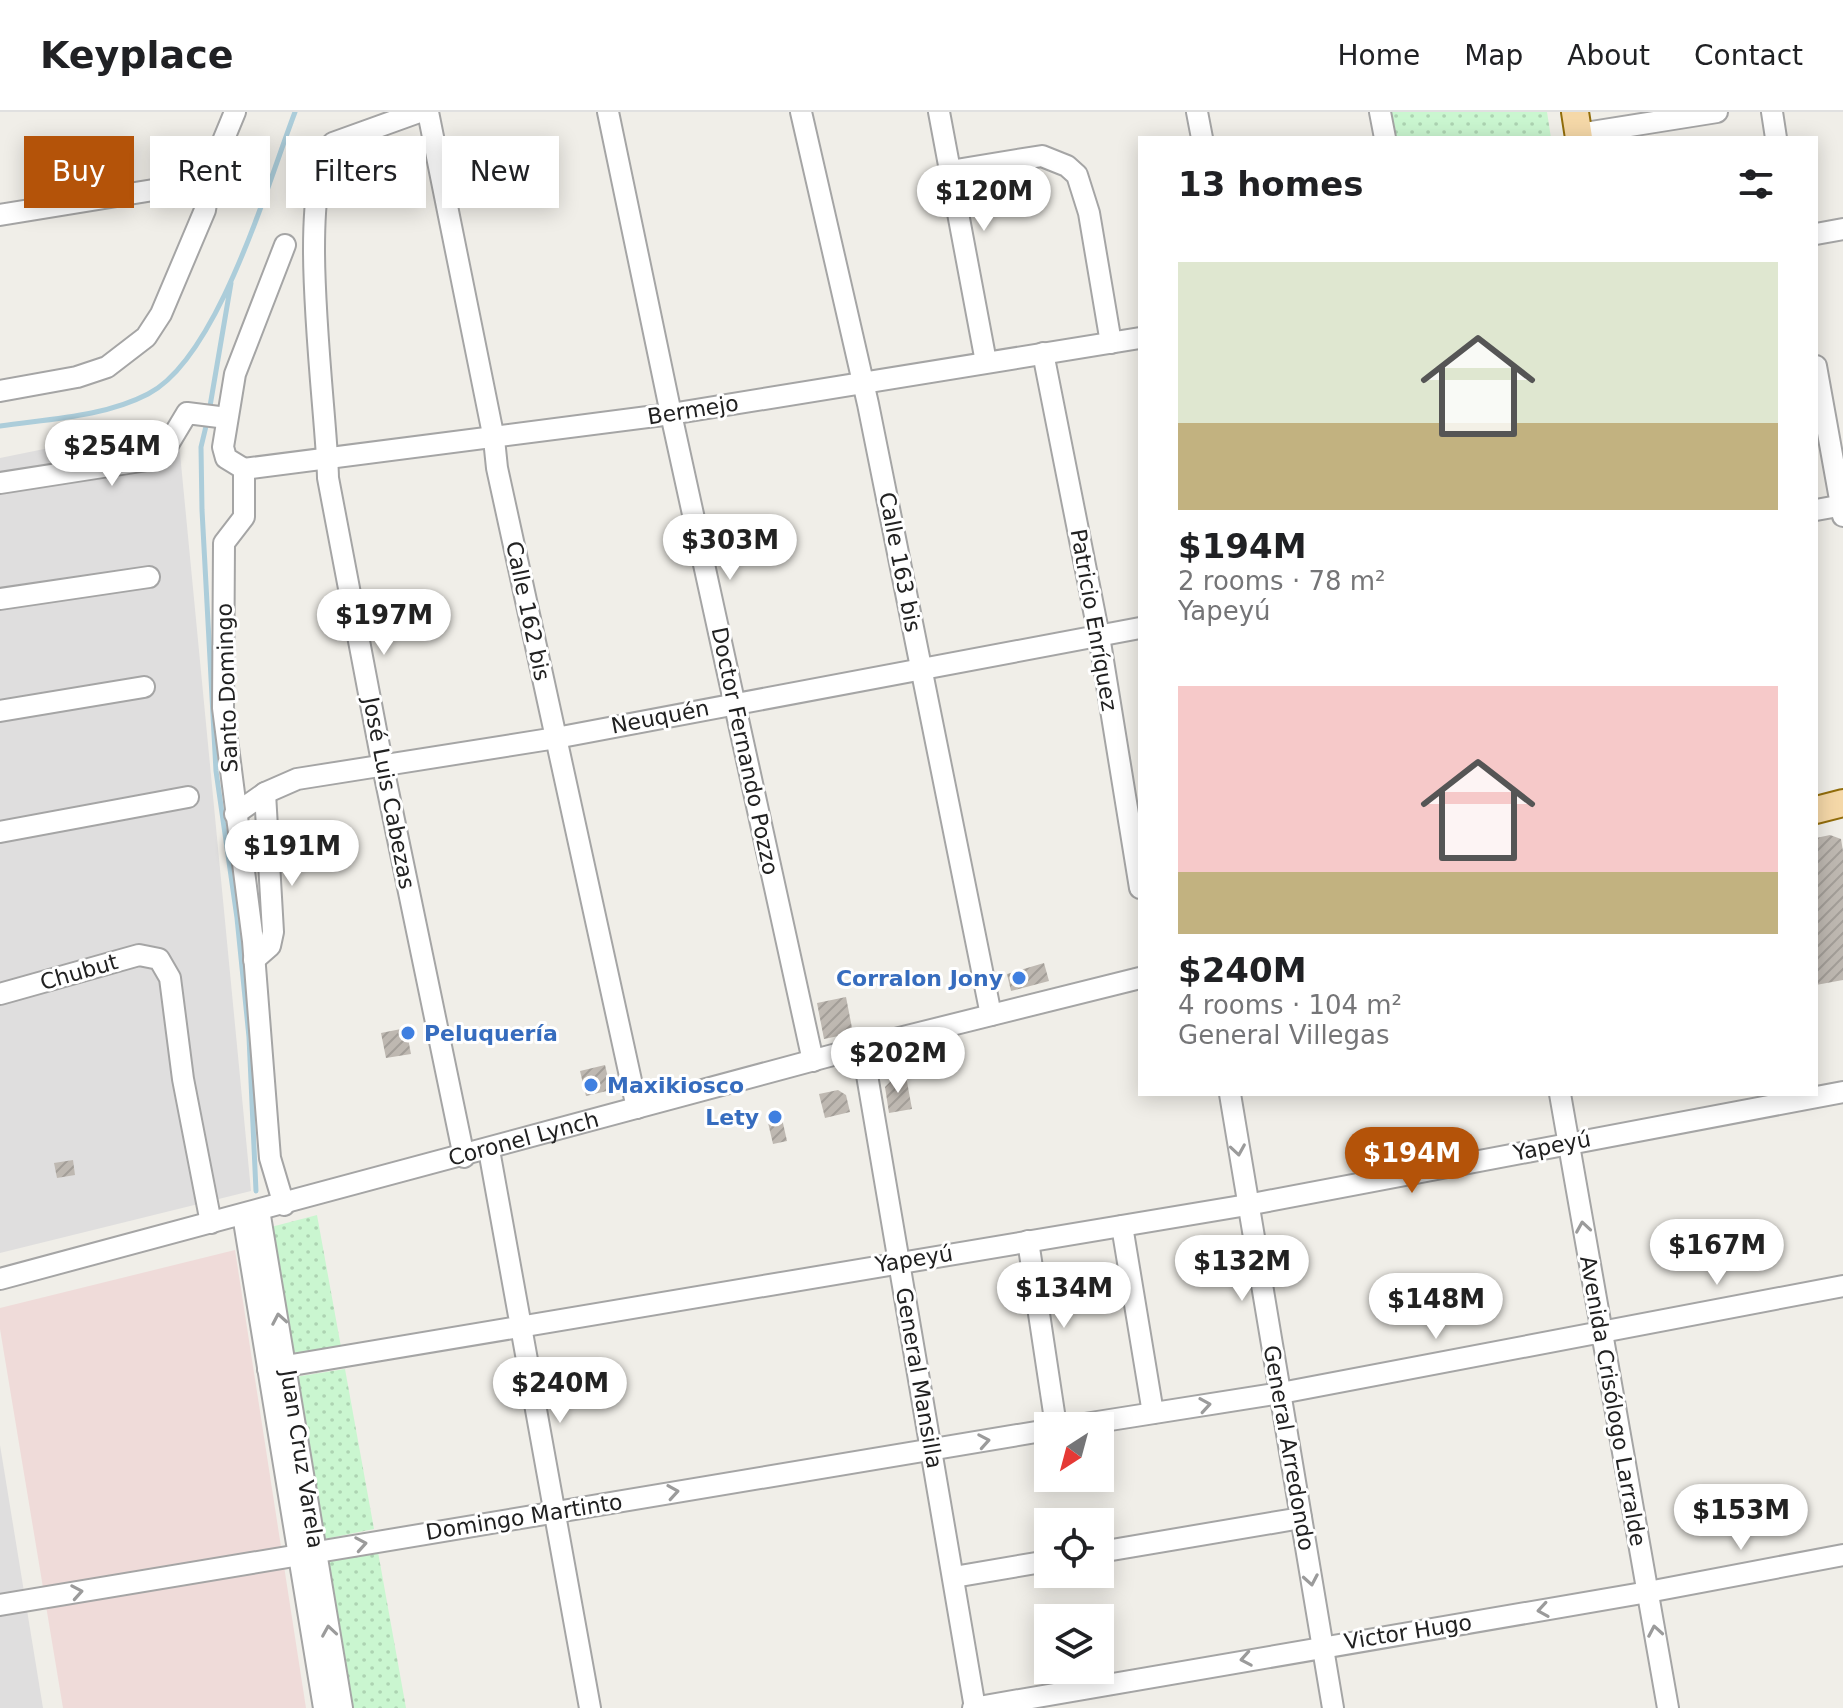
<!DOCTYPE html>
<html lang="en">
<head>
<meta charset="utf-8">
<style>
  body { margin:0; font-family:"DejaVu Sans",sans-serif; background:#f6f6f6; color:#202124; height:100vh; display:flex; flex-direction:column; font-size:30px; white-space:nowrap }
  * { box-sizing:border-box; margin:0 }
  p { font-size:26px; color:#757577 }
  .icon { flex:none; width:44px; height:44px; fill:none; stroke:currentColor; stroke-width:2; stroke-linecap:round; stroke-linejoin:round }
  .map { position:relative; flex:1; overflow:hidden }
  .details { position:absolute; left:1138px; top:24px; width:680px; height:960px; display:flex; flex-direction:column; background:#fff; border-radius:0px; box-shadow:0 4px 20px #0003 }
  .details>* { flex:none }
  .hud { position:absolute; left:24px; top:24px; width:760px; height:72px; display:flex; gap:16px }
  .needle { width:52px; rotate:216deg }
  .buttons { position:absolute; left:1034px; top:1300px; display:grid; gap:16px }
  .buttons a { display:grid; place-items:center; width:80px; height:80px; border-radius:0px; background:#fff; box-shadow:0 4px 20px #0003; font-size:40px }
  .price { position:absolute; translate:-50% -68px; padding:0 18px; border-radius:28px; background:#fff; color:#222; font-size:26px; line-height:52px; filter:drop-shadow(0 2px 4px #0008) }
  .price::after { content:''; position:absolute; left:50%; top:48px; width:24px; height:18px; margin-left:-12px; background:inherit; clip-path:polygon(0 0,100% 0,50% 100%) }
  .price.current { background:#b45309; color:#fff }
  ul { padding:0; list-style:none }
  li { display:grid; align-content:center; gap:16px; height:424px; padding:0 40px }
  li span { display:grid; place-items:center; height:248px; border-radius:0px; color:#555 }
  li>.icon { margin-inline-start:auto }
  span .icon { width:144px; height:144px; fill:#fffc; stroke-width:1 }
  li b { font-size:34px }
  h2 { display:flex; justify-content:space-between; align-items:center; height:96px; padding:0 40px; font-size:34px }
  .chip { padding:0 28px; border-radius:0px; background:#fff; box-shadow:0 4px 20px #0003; font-size:28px; line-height:72px }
  .chip.current { background:#b45309; color:#fff }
  header { display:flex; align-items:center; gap:48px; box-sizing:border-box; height:112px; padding:0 40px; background:#fff; border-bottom:2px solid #e0e0e0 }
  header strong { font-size:38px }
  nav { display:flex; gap:44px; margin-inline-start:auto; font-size:28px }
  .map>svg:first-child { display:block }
  .residential { fill:#dfdede }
  .commercial { fill:#efdbd9 }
  .park { fill:url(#park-dots) }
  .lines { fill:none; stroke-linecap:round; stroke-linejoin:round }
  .stream { stroke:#accdda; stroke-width:5 }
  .building { fill:url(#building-hatch) }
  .minor-casing { stroke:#a5a5a5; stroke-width:24 }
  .major-casing { stroke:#926d0b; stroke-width:30 }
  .minor { stroke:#fff; stroke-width:20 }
  .major { stroke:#f5d8a8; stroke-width:26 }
  .oneway { stroke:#9b9b9b }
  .shop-dot { fill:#3f7fe0; stroke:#fff; stroke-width:3 }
  .labels { text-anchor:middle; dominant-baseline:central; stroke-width:6; stroke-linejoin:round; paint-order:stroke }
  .street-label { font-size:22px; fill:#212121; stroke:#fff }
  .shop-label { font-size:22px; font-weight:bold; fill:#366cbe; stroke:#fff; text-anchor:end }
</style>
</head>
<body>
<header>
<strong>Keyplace</strong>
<nav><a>Home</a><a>Map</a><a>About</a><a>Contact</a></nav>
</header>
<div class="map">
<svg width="1843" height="1596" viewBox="0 0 1843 1596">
  <defs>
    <pattern id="park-dots" width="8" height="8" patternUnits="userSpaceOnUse" patternTransform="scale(2)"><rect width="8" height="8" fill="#caf6d0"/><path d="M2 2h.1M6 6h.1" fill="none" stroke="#add3b2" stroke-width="1.8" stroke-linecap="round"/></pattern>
    <pattern id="building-hatch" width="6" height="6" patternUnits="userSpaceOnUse" patternTransform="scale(2)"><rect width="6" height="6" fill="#beb8b1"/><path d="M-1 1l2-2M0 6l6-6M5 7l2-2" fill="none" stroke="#a39e98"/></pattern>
  </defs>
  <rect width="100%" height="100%" fill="#f0eee8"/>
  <!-- residential -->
  <path class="residential" d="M177 310 251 1079 0 1141V346Z
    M0 1333 43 1596H0Z"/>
  <!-- commercial -->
  <path class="commercial" d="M235 1138 306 1596H63L0 1217V1196Z"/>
  <!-- park -->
  <path class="park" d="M1391 0H1547L1551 26H1395Z
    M317 1103 341 1235 291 1241 271 1115Z
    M345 1257 374 1417 320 1428 295 1265Z
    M378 1440 406 1596H349L325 1448Z"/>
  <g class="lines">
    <!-- stream -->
    <path class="stream" d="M209 300 231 171
      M207 310 201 335 202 398 216 659 237 806 249 925 256 1079
      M0 314C48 307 104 305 148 282 218 246 267 73 295 0"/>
  </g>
  <!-- building -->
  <path class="building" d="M1830 723 1841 727 1843 739V868L1816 873V726Z
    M1044 851 1049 869 1011 879 1007 862Z
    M846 885 853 921 824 927 817 891Z
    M406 916 411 942 386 946 381 921Z
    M605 953 611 978 586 984 580 959Z
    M906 964 912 997 889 1001 885 975 893 967Z
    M838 978 846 983 850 1000 825 1006 819 982Z
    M780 998 787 1029 773 1032 766 1002Z
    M73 1048 75 1063 57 1066 54 1051Z"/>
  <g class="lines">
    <!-- minor casing -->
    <g class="minor-casing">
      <g id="minor">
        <path d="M419 0 333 31C294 77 327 298 328 366L383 655 464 1045"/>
        <path d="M428 0 494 327 497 356 637 996"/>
        <path d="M608 0 671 302 813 949"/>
        <path d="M801 0 868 292 991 903"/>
        <path d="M939 0 986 250"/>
        <path d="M1197 0 1202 26"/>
        <path d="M1380 0 1385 26"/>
        <path d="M1772 0 1776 26"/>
        <path d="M1579 22 1717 0"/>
        <path d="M950 59 1042 44 1067 54 1077 63 1089 101 1111 231"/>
        <path d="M0 103 209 69"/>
        <path d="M1816 122 1843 117"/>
        <path d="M1043 241 1099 524 1140 776"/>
        <path d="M1816 254 1843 404"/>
        <path d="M0 279 77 265 107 255 146 225 161 202 205 98 211 58 235 0"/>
        <path d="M244 357 671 302 1140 226"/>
        <path d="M244 357V405L224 431 223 596 253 829 270 1046 284 1093"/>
        <path d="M244 357 226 346 223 335 235 262 285 133"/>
        <path d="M0 371 160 346 187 301 227 306"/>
        <path d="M1816 398 1843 393"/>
        <path d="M0 487 149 465"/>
        <path d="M0 599 144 575"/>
        <path d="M235 702 265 681 297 667 556 626 1140 516"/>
        <path d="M0 720 188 685"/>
        <path d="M254 848 270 834 273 820 265 681"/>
        <path d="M0 882 139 843 159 847 170 866 183 967 211 1111"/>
        <path d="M859 936 867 963 975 1596"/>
        <path d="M1230 982 1333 1596"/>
        <path d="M1560 982 1668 1596"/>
        <path d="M489 1038 590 1596"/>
        <path d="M259 1098 342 1596"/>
        <path d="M243 1103 324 1596"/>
        <path d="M1122 1114 1153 1301"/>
        <path d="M1028 1129 1056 1314"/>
        <path id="s1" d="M0 1167 859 936 1140 866"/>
        <path d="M268 1257 1247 1093 1843 980"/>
        <path d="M1072 1314 1281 1281 1843 1174"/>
        <path d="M1100 1440 1301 1406"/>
        <path d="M954 1465 1048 1449"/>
        <path d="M0 1493 1048 1318"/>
        <path d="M973 1596 1648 1480 1843 1443"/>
      </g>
    </g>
    <!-- major casing -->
    <g class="major-casing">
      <path id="major" d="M1575 0 1579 26
        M1816 698 1843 691"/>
    </g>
    <!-- minor -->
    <use href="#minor" class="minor"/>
    <!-- major -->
    <use href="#major" class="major"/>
  </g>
  <!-- one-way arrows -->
  <defs><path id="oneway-chevron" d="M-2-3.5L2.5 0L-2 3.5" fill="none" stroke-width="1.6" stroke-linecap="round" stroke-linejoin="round" transform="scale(2)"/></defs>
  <g class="oneway">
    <use href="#oneway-chevron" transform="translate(1238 1038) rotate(81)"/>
    <use href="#oneway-chevron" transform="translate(1583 1115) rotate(-99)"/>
    <use href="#oneway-chevron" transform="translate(279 1207) rotate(-100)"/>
    <use href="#oneway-chevron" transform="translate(1205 1293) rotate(-9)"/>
    <use href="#oneway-chevron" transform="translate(984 1329) rotate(-10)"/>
    <use href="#oneway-chevron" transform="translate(673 1380) rotate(-9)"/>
    <use href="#oneway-chevron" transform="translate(361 1432) rotate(-10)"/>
    <use href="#oneway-chevron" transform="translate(1311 1468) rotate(80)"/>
    <use href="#oneway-chevron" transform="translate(77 1480) rotate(-10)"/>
    <use href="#oneway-chevron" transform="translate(1543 1498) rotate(171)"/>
    <use href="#oneway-chevron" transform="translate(329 1519) rotate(-99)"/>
    <use href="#oneway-chevron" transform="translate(1655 1519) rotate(-100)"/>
    <use href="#oneway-chevron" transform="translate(1246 1547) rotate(170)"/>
  </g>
  <!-- markers -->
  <g class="shop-dot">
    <circle cx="1019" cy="866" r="8"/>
    <circle cx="408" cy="921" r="8"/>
    <circle cx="591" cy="973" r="8"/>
    <circle cx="775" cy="1005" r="8"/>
  </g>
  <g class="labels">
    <!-- street labels -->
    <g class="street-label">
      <text transform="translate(693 298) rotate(-9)">Bermejo</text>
      <text transform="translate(900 450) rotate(79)">Calle 163 bis</text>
      <text transform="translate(528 499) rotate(78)">Calle 162 bis</text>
      <text transform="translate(1094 508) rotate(80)">Patricio Enríquez</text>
      <text transform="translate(227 576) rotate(-92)">Santo Domingo</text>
      <text transform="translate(660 605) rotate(-11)">Neuquén</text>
      <text transform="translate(745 639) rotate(78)">Doctor Fernando Pozzo</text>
      <text transform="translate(389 681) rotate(79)">José Luis Cabezas</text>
      <text transform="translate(79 860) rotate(-16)">Chubut</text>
      <text stroke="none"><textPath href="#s1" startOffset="542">Coronel Lynch</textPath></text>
      <text transform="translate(1552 1034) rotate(-11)">Yapeyú</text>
      <text transform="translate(914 1147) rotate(-9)">Yapeyú</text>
      <text transform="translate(919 1266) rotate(80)">General Mansilla</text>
      <text transform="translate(1613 1289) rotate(80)">Avenida Crisólogo Larralde</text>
      <text transform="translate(1289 1336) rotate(80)">General Arredondo</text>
      <text transform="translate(302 1347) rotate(81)">Juan Cruz Varela</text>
      <text transform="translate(524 1405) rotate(-9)">Domingo Martinto</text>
      <text transform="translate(1408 1520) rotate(-9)">Victor Hugo</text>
    </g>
    <!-- shop labels -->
    <g class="shop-label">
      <text x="1003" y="866">Corralon Jony</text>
      <text x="424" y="921" text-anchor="start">Peluquería</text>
      <text x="607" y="973" text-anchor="start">Maxikiosco</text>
      <text x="759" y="1005">Lety</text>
    </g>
  </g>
</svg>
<div class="buttons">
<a><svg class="needle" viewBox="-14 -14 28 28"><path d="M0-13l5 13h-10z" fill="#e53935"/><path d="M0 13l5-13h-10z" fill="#757577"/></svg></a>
<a><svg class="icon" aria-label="locate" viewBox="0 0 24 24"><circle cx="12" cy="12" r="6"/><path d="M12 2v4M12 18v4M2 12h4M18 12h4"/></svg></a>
<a><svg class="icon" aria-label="layers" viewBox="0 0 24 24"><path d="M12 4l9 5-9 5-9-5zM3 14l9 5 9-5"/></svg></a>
</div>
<b class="price" style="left:984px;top:121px">$120M</b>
<b class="price" style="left:112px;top:376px">$254M</b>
<b class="price" style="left:730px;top:470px">$303M</b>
<b class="price" style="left:384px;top:545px">$197M</b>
<b class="price" style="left:292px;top:776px">$191M</b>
<b class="price" style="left:898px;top:983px">$202M</b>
<b class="price current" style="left:1412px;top:1083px">$194M</b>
<b class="price" style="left:1717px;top:1175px">$167M</b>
<b class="price" style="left:1242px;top:1191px">$132M</b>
<b class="price" style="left:1064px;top:1218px">$134M</b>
<b class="price" style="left:1436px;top:1229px">$148M</b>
<b class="price" style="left:560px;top:1313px">$240M</b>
<b class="price" style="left:1741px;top:1440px">$153M</b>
<div class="hud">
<a class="chip current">Buy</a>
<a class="chip">Rent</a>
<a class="chip">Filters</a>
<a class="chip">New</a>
</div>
<section class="details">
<h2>13 homes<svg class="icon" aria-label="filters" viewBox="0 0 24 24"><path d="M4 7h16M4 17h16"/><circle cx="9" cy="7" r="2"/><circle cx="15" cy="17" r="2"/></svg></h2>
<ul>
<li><span style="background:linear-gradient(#dfe7d0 65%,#c2b280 0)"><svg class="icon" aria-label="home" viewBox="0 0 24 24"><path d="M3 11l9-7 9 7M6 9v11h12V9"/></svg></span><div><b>$194M</b><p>2 rooms · 78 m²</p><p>Yapeyú</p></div></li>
<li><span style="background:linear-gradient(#f6c9c9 75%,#c2b280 0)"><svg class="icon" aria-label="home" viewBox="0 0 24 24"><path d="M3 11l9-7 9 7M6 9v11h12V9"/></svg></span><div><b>$240M</b><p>4 rooms · 104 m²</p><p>General Villegas</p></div></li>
</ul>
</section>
</div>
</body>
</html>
